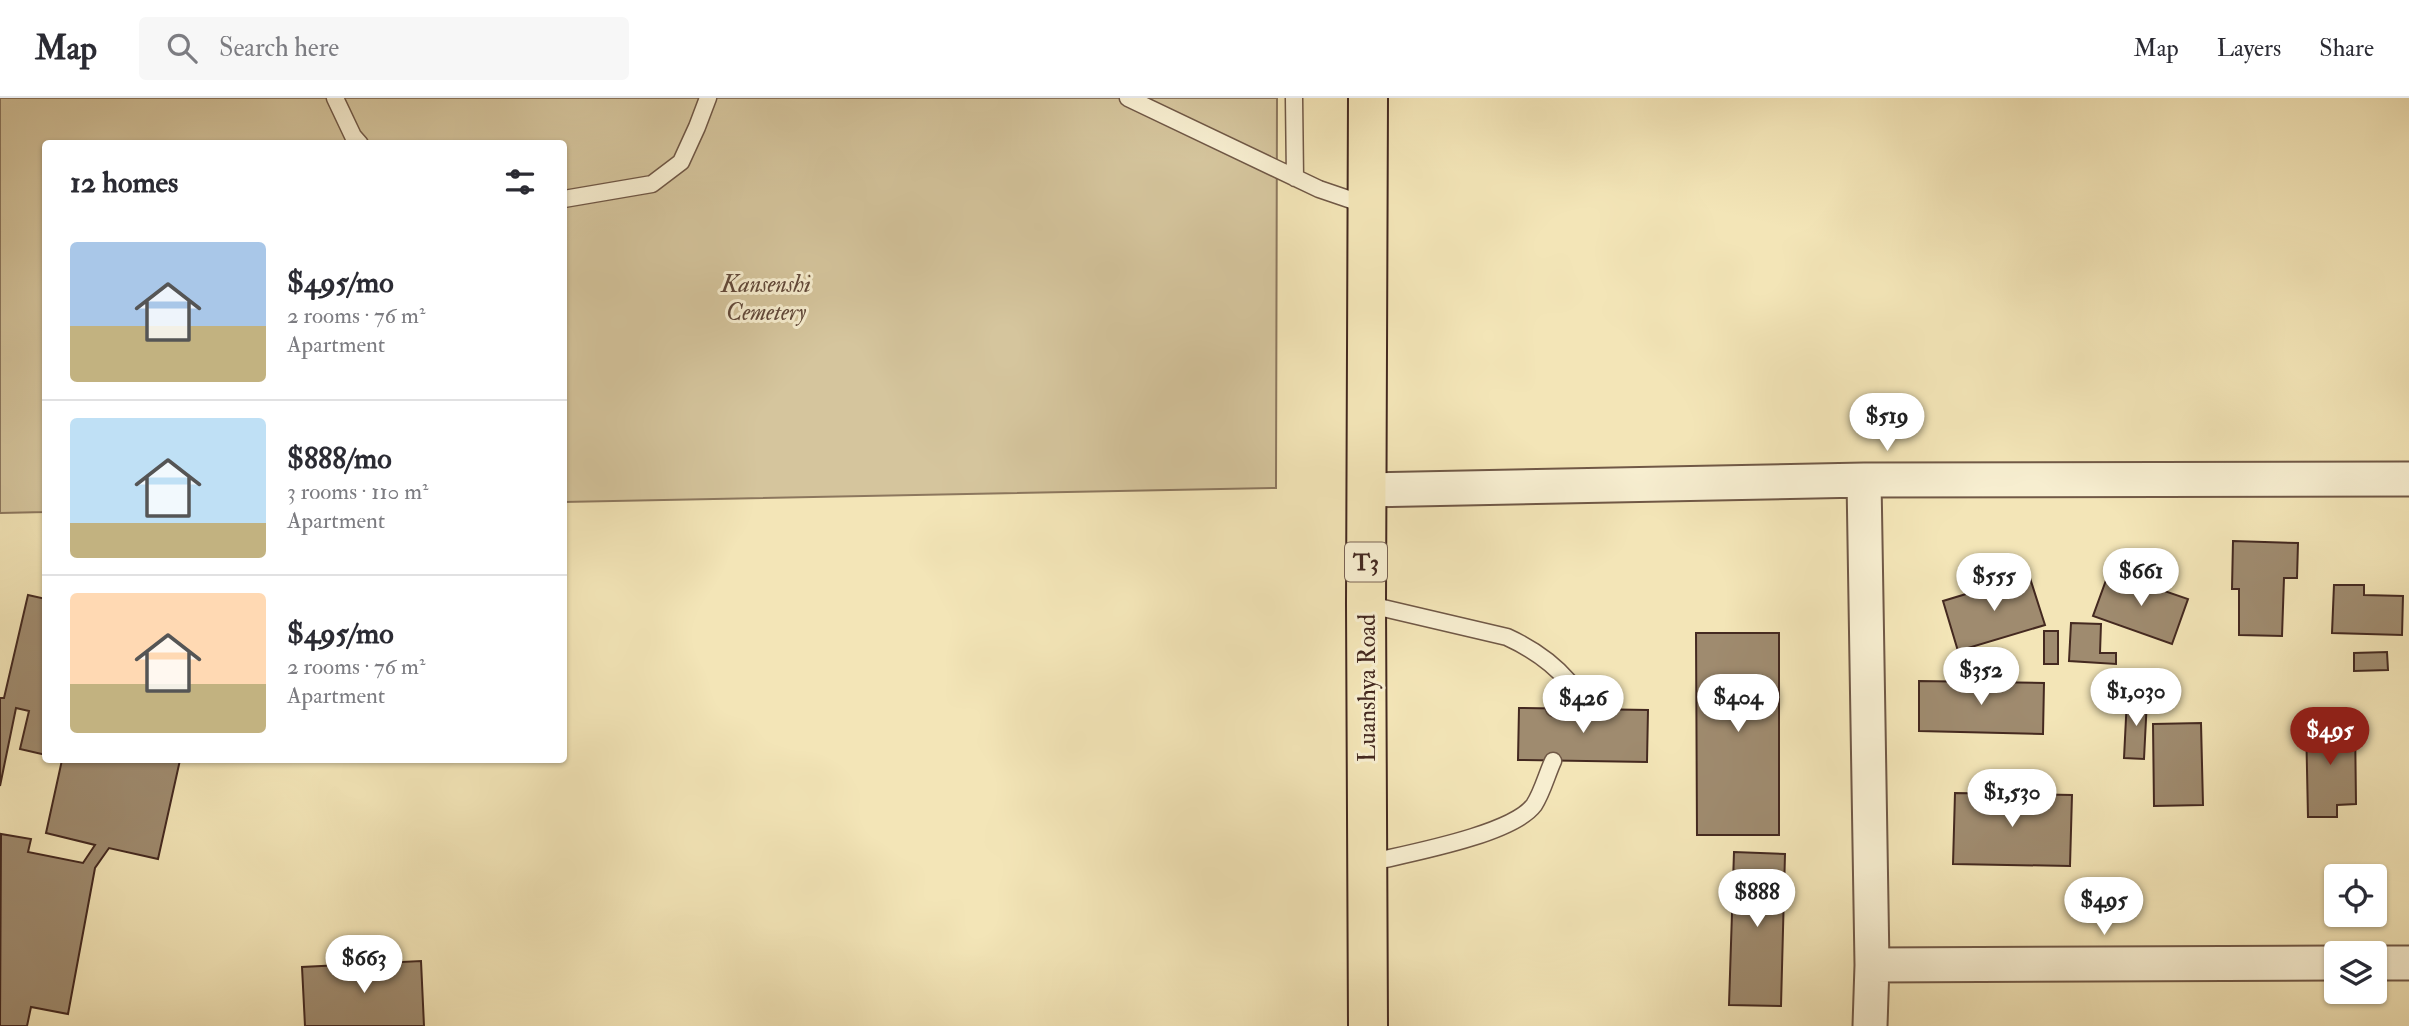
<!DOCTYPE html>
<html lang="en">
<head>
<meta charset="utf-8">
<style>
  body { margin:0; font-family:"IM FELL Double Pica",serif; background:#f7f7f7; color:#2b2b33; height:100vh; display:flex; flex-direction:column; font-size:26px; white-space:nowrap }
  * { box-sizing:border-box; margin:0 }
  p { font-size:23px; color:#7c7c81 }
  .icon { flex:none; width:38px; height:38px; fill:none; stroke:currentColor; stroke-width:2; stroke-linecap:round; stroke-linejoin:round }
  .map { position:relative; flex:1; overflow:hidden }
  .sheet { position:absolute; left:42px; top:42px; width:525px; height:623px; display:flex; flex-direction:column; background:#fff; border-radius:7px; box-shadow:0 2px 5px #0004 }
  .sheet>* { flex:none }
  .tools { position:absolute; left:2324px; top:766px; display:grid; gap:14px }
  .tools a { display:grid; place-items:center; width:63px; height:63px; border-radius:7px; background:#fff; box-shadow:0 2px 5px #0004; font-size:35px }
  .price { position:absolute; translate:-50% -60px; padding:0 16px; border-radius:24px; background:#fff; color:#222; font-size:23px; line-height:46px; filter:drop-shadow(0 2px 4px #0008) }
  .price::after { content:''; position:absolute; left:50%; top:42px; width:21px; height:16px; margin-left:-10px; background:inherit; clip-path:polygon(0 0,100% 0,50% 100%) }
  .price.on { background:#8f2418; color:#fff }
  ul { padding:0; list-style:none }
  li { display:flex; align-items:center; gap:21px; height:175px; padding:0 28px }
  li+li { border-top:2px solid #e1e1e2 }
  li span { display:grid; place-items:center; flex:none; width:196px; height:140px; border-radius:7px; color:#555 }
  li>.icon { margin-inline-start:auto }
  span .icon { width:84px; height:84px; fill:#fffc; stroke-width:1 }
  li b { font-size:30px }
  h2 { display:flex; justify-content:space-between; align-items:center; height:84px; padding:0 28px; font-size:30px }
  header { display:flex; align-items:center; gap:42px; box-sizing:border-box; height:98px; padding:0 35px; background:#fff; border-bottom:2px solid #e1e1e2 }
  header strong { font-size:33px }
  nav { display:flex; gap:38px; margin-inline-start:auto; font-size:24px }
  .search { width:490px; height:63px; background:#f7f7f7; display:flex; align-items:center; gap:18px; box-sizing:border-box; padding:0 24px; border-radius:7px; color:#7c7c81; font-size:26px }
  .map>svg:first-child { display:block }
  .green { fill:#d5c59d; stroke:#8c775e; stroke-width:2 }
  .building { fill:#9f8b6f; stroke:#442920; stroke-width:2 }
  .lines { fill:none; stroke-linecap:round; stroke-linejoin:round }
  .service-casing { stroke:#705846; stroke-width:19 }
  .minor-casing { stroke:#705846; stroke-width:37 }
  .trunk-casing { stroke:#442920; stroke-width:42 }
  .service { stroke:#f7eed0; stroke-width:16 }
  .minor { stroke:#f7eed0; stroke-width:33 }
  .trunk { stroke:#f3e5b7; stroke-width:38 }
  .labels { text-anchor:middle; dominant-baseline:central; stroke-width:6; stroke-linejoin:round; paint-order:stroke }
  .shield { fill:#f7eed0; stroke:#7a6455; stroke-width:2 }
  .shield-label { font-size:23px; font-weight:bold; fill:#442920 }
  .park-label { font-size:24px; font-style:italic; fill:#614839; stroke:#f7eed0 }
  .street-label { font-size:24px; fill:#442920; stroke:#f7eed0 }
</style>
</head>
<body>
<header>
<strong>Map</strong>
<div class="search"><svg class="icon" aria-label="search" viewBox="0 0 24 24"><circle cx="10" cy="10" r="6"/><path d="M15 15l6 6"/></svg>Search here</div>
<nav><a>Map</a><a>Layers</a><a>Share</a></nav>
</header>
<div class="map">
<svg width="2409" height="928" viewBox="0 0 2409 928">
  <rect width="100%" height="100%" fill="#f3e5b7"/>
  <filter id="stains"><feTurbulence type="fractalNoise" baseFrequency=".00286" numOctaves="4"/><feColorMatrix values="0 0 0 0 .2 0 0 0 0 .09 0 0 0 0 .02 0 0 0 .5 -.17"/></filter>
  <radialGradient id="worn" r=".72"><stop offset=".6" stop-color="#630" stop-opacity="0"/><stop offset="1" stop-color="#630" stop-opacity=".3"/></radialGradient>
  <!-- green -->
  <path class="green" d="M0 0H1277L1276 390 564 404V46H46L45 414 0 415Z"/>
  <!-- building -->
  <path class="building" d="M2233 443 2298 445 2297 480H2284L2282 538 2239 537V491H2232Z
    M2109 474 2188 501 2172 546 2093 518Z
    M2029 477 2045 527 1958 553 1943 503Z
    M2334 487H2364V497L2403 498 2402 537 2332 535Z
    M28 497 46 501V657L20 651 29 613 16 610 0 688V600H4Z
    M2071 525 2101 526 2100 555H2116V566L2069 563Z
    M2044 533H2058V566H2044Z
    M1696 535H1779V737H1697Z
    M2387 554 2388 572 2354 573V555Z
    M1919 583 2044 585 2043 636 1919 633Z
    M2127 600 2147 601 2144 661 2124 660Z
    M1519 610 1648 612 1647 664 1518 662Z
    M2355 623 2356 706 2337 707V719H2308L2306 624Z
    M2201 625 2203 707 2154 708 2153 626Z
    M62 662H180L158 761 109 750 95 770 68 916 31 909 27 928H0L1 736 31 741 28 754 83 765 95 747 46 735Z
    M1955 695 2072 697 2070 768 1953 766Z
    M1734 754 1785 756 1781 908 1729 907Z
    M421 863 424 928H305L302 869Z"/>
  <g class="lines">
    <!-- service casing -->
    <g class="service-casing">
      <path id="service" d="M335 0 353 38 360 46
        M1128 0 1319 91 1366 107
        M1294 0 1295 80
        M564 101 652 86 681 64 697 29 708 0
        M1366 506 1507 539C1531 550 1552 564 1569 584L1554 610
        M1368 765C1405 756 1512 737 1534 707 1542 695 1547 676 1553 663"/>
    </g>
    <!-- minor casing -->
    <g class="minor-casing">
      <path id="minor" d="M1864 382 1872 867 1870 928
        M1366 392 1864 382 2409 381
        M2375 865H2409
        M1872 867 2336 865"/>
    </g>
    <!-- trunk casing -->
    <g class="trunk-casing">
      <path id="trunk" d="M1368 928 1366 506 1368 0"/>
    </g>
    <!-- service -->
    <use href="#service" class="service"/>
    <!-- minor -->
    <use href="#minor" class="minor"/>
    <!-- trunk -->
    <use href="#trunk" class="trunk"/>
  </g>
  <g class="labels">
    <!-- shield labels -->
    <rect class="shield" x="1345" y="444.5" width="42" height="39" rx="5"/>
    <g class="shield-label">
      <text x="1366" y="464">T3</text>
    </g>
    <!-- park labels -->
    <g class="park-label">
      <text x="766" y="186">Kansenshi<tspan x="766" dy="28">Cemetery</tspan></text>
    </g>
    <!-- street labels -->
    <g class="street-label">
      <text transform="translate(1367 590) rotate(-90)">Luanshya Road</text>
    </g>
  </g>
  <rect width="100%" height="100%" filter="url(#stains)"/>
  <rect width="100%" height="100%" fill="url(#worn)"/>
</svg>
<div class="tools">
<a><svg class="icon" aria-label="locate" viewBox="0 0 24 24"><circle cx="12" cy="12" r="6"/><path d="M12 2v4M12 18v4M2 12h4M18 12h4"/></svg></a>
<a><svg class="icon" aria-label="layers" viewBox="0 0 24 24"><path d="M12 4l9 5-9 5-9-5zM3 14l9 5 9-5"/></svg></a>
</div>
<b class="price" style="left:1887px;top:355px">$519</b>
<b class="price" style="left:2141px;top:510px">$661</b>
<b class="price" style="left:1994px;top:515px">$555</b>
<b class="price" style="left:1981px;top:609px">$352</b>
<b class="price" style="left:2136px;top:630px">$1,030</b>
<b class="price" style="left:1738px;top:636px">$404</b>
<b class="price" style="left:1583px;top:637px">$426</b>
<b class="price on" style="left:2330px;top:669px">$495</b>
<b class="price" style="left:2012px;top:731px">$1,530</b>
<b class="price" style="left:1757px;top:831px">$888</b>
<b class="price" style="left:2104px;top:839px">$495</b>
<b class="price" style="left:364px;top:897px">$663</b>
<section class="sheet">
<h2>12 homes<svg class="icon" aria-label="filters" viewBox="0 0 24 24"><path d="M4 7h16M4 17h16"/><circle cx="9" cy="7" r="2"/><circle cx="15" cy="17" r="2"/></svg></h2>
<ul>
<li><span style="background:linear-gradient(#a9c7e8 60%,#c2b280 0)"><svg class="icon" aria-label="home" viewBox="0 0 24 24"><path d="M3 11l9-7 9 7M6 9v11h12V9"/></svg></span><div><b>$495/mo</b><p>2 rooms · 76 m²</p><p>Apartment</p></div></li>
<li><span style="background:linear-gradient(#bfe0f5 75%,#c2b280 0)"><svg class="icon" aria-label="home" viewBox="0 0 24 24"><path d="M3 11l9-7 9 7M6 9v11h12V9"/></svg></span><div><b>$888/mo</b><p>3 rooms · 110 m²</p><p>Apartment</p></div></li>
<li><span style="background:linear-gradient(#ffd9b3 65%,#c2b280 0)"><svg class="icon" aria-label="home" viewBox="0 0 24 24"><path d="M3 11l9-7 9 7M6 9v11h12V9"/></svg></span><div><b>$495/mo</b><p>2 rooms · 76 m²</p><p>Apartment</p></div></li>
</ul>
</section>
</div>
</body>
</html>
